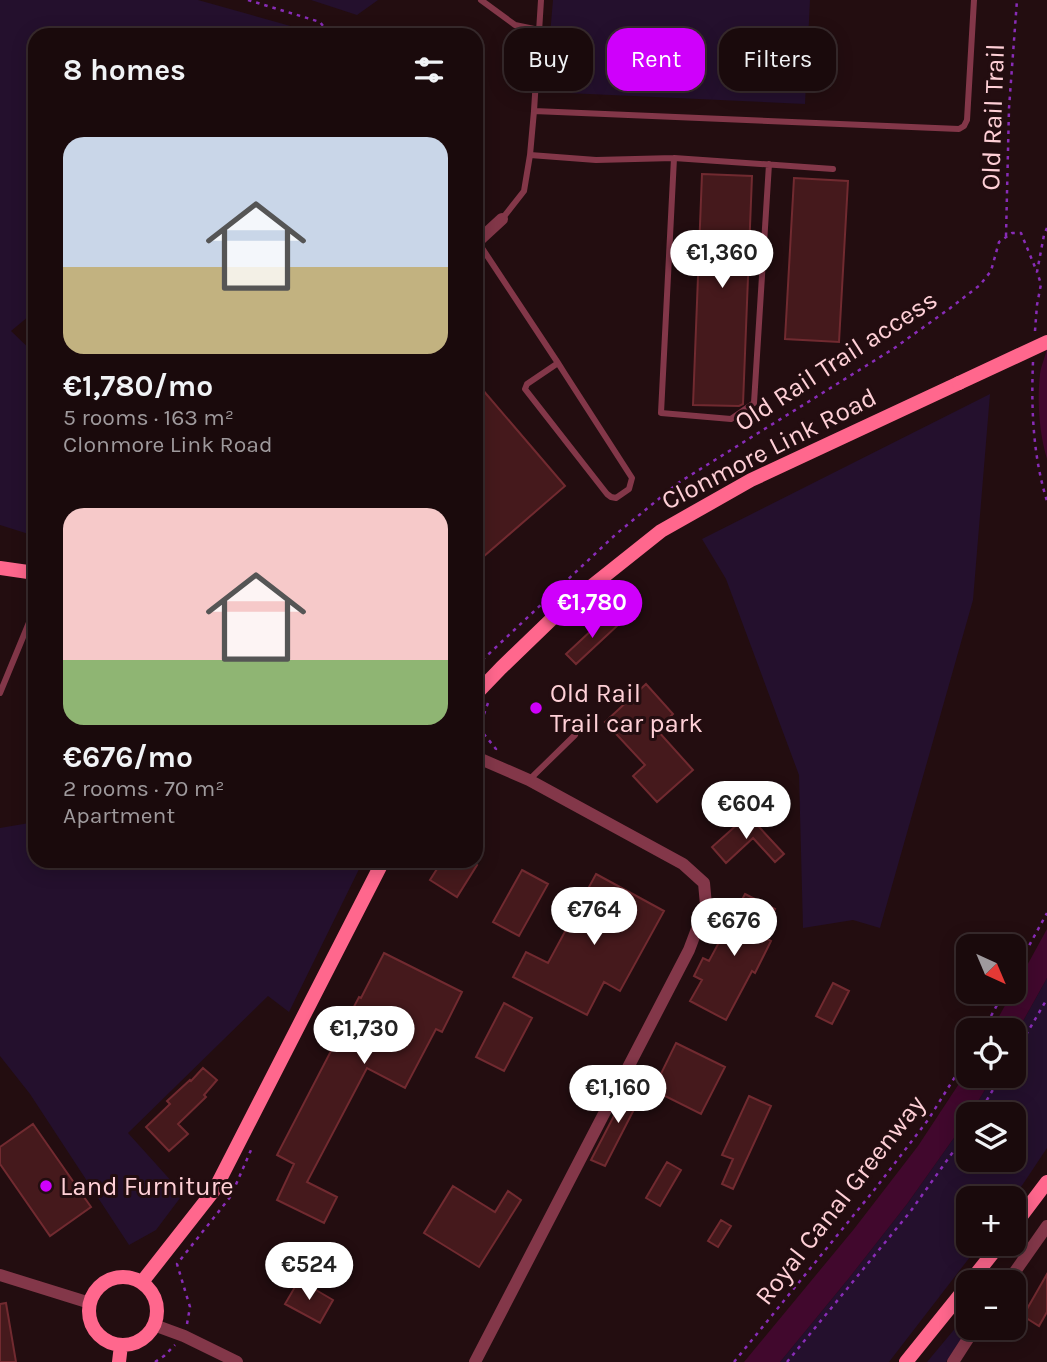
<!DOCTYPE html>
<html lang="en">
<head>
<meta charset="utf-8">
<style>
  body { margin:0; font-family:Karla,sans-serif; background:#231315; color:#f1f3f6; height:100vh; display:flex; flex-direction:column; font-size:26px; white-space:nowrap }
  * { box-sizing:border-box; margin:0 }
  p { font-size:23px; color:#9f9a9d }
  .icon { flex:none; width:38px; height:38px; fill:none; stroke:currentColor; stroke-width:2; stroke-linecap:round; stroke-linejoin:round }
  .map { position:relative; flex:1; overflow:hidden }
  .sheet { position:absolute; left:28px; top:28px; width:455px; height:840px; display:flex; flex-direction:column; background:#1a0a0c; border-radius:21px; box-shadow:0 4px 18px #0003,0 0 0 2px #382b2d }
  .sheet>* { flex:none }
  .banner { position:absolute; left:504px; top:28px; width:438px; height:63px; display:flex; gap:14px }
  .needle { width:46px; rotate:136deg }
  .controls { position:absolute; left:956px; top:934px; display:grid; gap:14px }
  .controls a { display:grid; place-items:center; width:70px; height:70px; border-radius:14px; background:#1a0a0c; box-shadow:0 4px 18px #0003,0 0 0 2px #382b2d; font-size:35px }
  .price { position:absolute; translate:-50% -60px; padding:0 16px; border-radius:24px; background:#fff; color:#222; font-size:23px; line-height:46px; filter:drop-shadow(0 2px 4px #0008) }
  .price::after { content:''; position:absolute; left:50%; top:42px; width:21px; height:16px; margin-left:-10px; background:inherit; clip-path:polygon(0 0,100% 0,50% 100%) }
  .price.selected { background:#cf00fb; color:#fff }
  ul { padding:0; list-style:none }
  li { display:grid; align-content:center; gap:14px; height:371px; padding:0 35px }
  li span { display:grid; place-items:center; height:217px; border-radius:21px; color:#555 }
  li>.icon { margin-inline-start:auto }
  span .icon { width:126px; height:126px; fill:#fffc; stroke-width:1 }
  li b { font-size:30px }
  h2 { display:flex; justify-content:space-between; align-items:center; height:84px; padding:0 35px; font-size:30px }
  .pill { padding:0 24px; border-radius:21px; background:#1a0a0c; box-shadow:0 4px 18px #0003,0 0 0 2px #382b2d; font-size:24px; line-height:63px }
  .pill.selected { background:#cf00fb; color:#fff }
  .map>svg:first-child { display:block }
  .green { fill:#24102d }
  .water { fill:#41082d }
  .building { fill:#45191c; stroke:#712a30; stroke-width:2 }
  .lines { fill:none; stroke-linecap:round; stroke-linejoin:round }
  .path { stroke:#882cb7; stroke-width:2.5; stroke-dasharray:3.5 5; stroke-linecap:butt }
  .lane { stroke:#833749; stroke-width:6 }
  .street { stroke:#833749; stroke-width:12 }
  .secondary { stroke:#ff678d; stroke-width:14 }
  .secondary-bridge { stroke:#ff678d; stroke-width:14 }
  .poi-dot { fill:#cf00fb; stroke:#230d10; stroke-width:2.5 }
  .labels { text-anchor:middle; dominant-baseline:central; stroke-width:6; stroke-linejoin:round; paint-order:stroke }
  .street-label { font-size:26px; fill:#ffd0d7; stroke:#230d10 }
  .poi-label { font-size:26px; fill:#ffd0d7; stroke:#230d10; text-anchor:start }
</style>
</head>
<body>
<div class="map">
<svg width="1047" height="1362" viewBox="0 0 1047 1362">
  <rect width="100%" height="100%" fill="#230d10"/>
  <!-- green -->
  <path class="green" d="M0 0H198L301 29 308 35H35V311L11 331 35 354V536L0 525Z
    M311 0H378L357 15Z
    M553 0H810L805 104 545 92Z
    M990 394 973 600 880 928 853 920 803 928 799 775 726 579 702 539Z
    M35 822V861H363L289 1012 268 996 128 1133 183 1194 156 1230 129 1245 30 1094 0 1056V828Z
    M1047 978V1148L1013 1199H968V1244H980L889 1362H780L849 1278 907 1204 968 1118V1160H1013V1115H970L993 1076H1013V1039Z
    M968 1313 969 1328 946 1362H927Z"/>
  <!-- water -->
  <path class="water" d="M1047 346V459C1039 432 1037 401 1040 374 1041 365 1046 356 1047 346Z
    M1047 929V978L1013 1039V1031H991Z
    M968 1070V1076H993L970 1115H968V1118L907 1204 849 1278 780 1362H744L854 1229 918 1146Z"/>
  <!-- building -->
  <path class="building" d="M702 174 752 176 743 404 739 406 693 405Z
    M794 178 848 181 839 342 785 339Z
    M476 382 565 486 476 563Z
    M608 615 618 625 576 664 566 654Z
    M646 684 673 714 657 730 693 770 657 802 633 776 645 765 605 722Z
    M748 815 784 854 775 862 753 838 726 863 712 847Z
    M442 861H470L477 865 457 897 430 880Z
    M522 870 548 884 519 936 493 922Z
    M596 874 664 911 620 991 604 982 587 1015 513 977 526 952 548 963Z
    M745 894 775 909 761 936 771 941 755 973 752 971 726 1020 690 1001 702 980 694 976 703 958 709 961Z
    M384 953 462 992 442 1032 436 1029 405 1088 367 1068 307 1182 337 1197 324 1223 277 1200 294 1164 277 1155 359 997 361 998Z
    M833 983 849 991 832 1024 816 1016Z
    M504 1003 532 1018 504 1071 476 1057Z
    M676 1043 725 1067 701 1114 653 1090Z
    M203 1068 217 1080 204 1095 206 1097 178 1124 188 1134 169 1151 146 1127 170 1104 167 1101 190 1080 191 1081Z
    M631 1083 644 1090 605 1166 591 1160Z
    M749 1096 771 1106 733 1189 722 1184 733 1159 722 1155Z
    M33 1124 91 1207 50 1236 0 1164V1147Z
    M667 1162 681 1170 660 1206 646 1198Z
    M453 1186 495 1212 508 1191 521 1200 479 1267 424 1233Z
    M721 1220 731 1226 718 1247 708 1241Z
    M1047 1274V1312L1039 1326 1023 1316Z
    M299 1280 333 1300 320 1323 285 1304Z
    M6 1303 16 1362H0V1304Z"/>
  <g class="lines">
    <!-- path -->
    <path class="path" d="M248 0 320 22 330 35
      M1006 236 1009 108 1017 0
      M1035 331 1037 305 1041 284 1037 272 1044 235 1047 228
      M1033 362C1031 408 1033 457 1047 501
      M476 666 615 535 678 483 893 349 949 309 980 285 991 271 999 242 1012 233H1021L1037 272
      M488 703 479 728 496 749 495 752
      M1013 975 1047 913
      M983 1031 1004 992
      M1013 1057 1047 999
      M978 1115 1001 1076
      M187 1324 190 1307 177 1264 231 1196 251 1150
      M155 1362 164 1356 175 1345
      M734 1362 875 1189 928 1120 968 1056
      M787 1362 910 1212 968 1131"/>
    <!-- lane -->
    <path class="lane" d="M481 0 515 25 539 30
      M534 111 541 0
      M530 155 596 160 674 158 833 169
      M674 158 661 413 731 419 754 403 769 164
      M502 219 524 191 530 155 534 111 959 129 964 126 967 120 974 0
      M477 241 478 242 558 363 565 374 632 478 629 489 616 498 611 497 607 494 525 389 527 384 558 363
      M0 693 35 608
      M529 780 575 735"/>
    <!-- street -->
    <path class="street" d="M476 243 502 219
      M0 1275 90 1303
      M1007 1283 1047 1226
      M154 1325 184 1336 237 1362
      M475 1362 689 950 706 905 704 883 683 864 529 780 476 757
      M953 1362 975 1328"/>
    <!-- secondary -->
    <path class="secondary" d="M0 568 35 573
      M476 694 501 668 558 613 661 531 751 480 959 383
      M1013 1227 1047 1182
      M89 1311a34 34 0 1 1 68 0a34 34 0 1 1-68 0Z
      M142 1282 215 1189 383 861
      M969 1283 1000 1244
      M119 1362 121 1345
      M906 1362 968 1285"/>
    <!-- secondary-bridge -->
    <path class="secondary-bridge" d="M959 383 1047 342"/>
  </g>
  <!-- markers -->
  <g class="poi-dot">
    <circle cx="536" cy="708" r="7"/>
    <circle cx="46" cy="1186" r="7"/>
  </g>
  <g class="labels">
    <!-- street labels -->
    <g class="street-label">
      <text transform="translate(993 117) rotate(-88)">Old Rail Trail</text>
      <text transform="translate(836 361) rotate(-33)">Old Rail Trail access</text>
      <text transform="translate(769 449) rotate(-27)">Clonmore Link Road</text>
      <text transform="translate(840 1200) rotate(-52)">Royal Canal Greenway</text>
    </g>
    <!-- poi labels -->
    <g class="poi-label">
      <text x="550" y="693">Old Rail<tspan x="550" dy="30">Trail car park</tspan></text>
      <text x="60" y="1186">Land Furniture</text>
    </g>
  </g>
</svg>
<div class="controls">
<a><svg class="needle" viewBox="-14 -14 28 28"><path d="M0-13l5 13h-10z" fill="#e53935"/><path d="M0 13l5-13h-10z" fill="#9f9a9d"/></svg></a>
<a><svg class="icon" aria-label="locate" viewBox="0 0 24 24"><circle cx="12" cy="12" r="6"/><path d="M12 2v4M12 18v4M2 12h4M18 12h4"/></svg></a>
<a><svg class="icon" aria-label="layers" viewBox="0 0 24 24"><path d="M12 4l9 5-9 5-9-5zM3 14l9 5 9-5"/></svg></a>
<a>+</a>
<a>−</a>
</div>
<b class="price" style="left:722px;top:290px">€1,360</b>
<b class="price selected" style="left:592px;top:640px">€1,780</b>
<b class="price" style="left:746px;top:841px">€604</b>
<b class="price" style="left:594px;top:947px">€764</b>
<b class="price" style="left:734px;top:958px">€676</b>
<b class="price" style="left:364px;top:1066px">€1,730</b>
<b class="price" style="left:618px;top:1125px">€1,160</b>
<b class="price" style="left:309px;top:1302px">€524</b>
<div class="banner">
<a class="pill">Buy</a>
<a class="pill selected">Rent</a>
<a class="pill">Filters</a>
</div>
<section class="sheet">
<h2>8 homes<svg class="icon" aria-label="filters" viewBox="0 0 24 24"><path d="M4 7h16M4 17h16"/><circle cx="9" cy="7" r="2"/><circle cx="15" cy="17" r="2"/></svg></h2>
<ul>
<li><span style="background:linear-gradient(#c9d6e8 60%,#c2b280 0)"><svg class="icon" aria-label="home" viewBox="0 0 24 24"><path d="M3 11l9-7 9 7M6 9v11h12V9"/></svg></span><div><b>€1,780/mo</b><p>5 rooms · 163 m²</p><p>Clonmore Link Road</p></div></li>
<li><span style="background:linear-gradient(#f6c9c9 70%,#8fb573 0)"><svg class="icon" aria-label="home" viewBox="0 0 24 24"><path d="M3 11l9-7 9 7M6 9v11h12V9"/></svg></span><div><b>€676/mo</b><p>2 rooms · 70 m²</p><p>Apartment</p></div></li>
</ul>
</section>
</div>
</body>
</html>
